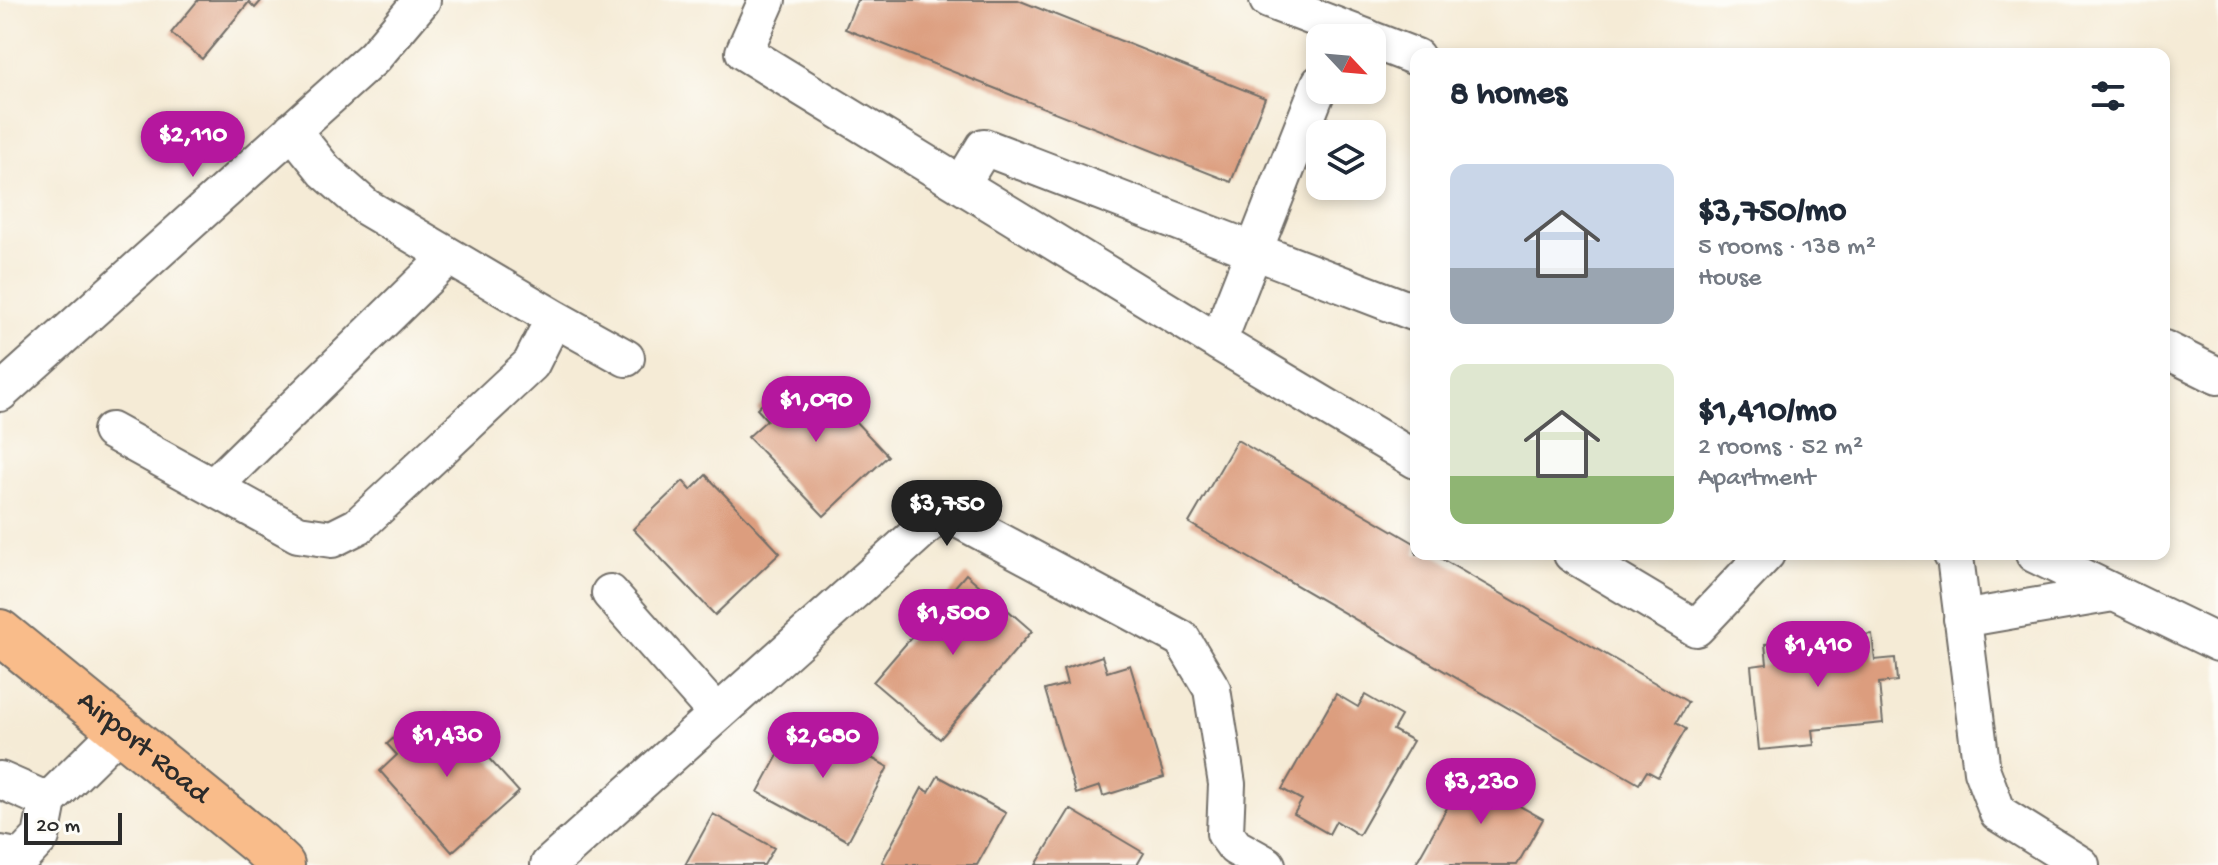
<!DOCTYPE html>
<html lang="en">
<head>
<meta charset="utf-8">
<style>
  body { margin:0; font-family:"Gochi Hand",sans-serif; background:#f2f2f3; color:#1f2937; height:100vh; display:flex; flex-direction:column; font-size:30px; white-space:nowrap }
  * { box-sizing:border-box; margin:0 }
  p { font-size:26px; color:#747a83 }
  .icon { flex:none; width:44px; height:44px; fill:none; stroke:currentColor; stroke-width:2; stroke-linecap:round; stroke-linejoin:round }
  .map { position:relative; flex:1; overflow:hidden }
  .sheet { position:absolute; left:1410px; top:48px; width:760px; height:512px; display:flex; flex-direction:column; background:#fff; border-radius:16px; box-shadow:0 4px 12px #0003 }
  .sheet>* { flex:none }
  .needle { width:52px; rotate:116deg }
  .tools { position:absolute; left:1306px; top:24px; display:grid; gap:16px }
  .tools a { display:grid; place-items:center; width:80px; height:80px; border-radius:16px; background:#fff; box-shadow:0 4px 12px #0003; font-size:40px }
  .scale { position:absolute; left:24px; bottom:20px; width:98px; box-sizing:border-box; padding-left:8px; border:4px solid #2b2b2b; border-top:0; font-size:22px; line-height:28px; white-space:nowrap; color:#2b2b2b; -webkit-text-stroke:6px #fdfcf7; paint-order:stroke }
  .price { position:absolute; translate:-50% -68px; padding:0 18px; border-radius:28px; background:#b5179e; color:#fff; font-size:26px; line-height:52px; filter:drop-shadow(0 2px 4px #0008) }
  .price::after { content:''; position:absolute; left:50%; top:48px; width:24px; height:18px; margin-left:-12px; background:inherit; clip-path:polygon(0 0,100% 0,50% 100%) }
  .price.active { background:#222; color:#fff }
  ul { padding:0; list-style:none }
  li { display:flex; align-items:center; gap:24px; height:200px; padding:0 40px }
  li span { display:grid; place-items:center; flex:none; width:224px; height:160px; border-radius:16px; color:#555 }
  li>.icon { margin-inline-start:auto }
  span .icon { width:96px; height:96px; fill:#fffc; stroke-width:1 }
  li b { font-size:34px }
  h2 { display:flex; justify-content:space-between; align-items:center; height:96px; padding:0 40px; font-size:34px }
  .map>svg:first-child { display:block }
  .building { fill:#dc9d7e }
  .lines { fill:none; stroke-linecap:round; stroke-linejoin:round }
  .minor-casing { stroke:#726e67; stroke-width:40 }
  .highway-casing { stroke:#726e67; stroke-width:48 }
  .minor { stroke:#fff; stroke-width:36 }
  .highway { stroke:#f9bc8a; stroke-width:44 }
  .labels { text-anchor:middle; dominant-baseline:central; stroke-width:8; stroke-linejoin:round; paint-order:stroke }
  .street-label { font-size:30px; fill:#2b2b2b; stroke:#fdfcf7 }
</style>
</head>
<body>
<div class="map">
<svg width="2218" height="865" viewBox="0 0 2218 865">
  <rect width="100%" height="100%" fill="#fdfcf7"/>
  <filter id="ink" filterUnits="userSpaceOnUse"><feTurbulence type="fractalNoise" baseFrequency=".0125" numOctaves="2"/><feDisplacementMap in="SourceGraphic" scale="16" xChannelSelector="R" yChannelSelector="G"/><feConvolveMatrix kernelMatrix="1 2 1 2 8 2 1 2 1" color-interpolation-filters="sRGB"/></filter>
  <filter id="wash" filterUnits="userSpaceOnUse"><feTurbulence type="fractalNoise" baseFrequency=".006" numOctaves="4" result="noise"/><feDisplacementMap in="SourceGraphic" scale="32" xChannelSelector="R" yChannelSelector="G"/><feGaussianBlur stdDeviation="1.8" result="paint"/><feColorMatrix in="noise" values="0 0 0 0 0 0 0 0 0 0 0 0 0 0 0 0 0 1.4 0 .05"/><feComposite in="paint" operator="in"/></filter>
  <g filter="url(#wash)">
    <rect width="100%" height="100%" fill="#f5ebd6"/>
    <g id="blocks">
      <!-- building -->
      <path class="building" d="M198 0H262L255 8 249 2 202 59 171 33Z
        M857 0H1018L1265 98 1231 182 845 29Z
        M790 377 807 395 820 384 888 456 824 516 748 437 767 420 757 409Z
        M1237 440 1416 544V554H1433L1688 702 1676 723 1686 729 1658 777 1647 771 1639 784 1189 523Z
        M706 475 780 553 715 615 633 529 683 481 691 490Z
        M966 574 1032 631 940 739 873 682Z
        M1872 634 1875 660 1895 658 1897 681 1879 683 1883 723 1812 730 1814 745 1759 750 1751 666 1767 664 1765 644Z
        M1102 656 1107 672 1130 665 1164 777 1103 796 1100 786 1076 794 1045 690 1067 684 1063 669Z
        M1336 694 1358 707 1365 695 1401 716 1393 730 1413 741 1359 835 1336 821 1329 834 1294 814 1302 800 1282 789Z
        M447 712 519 792 452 852 380 771 397 755 387 744 416 718 427 730Z
        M798 718 888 767 848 841 758 792Z
        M1471 765 1523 795 1518 805 1543 819 1517 865H1415Z
        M938 776 1006 813 977 865H888L882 862 922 788 929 792Z
        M1070 809 1144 853 1137 865H1036Z
        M713 814 774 848 764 865H685Z"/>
    </g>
  </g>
  <g filter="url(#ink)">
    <use href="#blocks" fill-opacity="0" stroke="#726e67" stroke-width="2"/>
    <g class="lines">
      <!-- minor casing -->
      <g class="minor-casing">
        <path id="minor" d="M767 0 744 52 1218 342
          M1268 0 1368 38
          M1372 40 1416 57
          M1320 83 1218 342 1416 460
          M292 130 325 171 366 207 554 318
          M961 185 984 147 1416 313
          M2164 349 2218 376
          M0 393 374 57 422 0
          M111 431 298 534 332 539 358 526 531 364 554 318 626 358
          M213 487 449 256
          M1572 554 1696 628 1766 554
          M1952 554 1955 557 1982 771 1998 813 2081 865
          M2034 554 2218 643
          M610 593 717 714
          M1962 619 2113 593
          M0 780 48 801 120 730
          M0 854 21 858 41 837 48 801
          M549 865 943 511 1182 639 1212 689 1227 784 1225 833 1235 847 1267 865"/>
      </g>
      <!-- highway casing -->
      <g class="highway-casing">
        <g id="highway">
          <path id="s1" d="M0 632 260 844 282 865"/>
        </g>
      </g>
      <!-- minor -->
      <use href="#minor" class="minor"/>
      <!-- highway -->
      <use href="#highway" class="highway"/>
    </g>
  </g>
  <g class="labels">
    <!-- street labels -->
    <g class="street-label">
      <text stroke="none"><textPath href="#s1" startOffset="184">Airport Road</textPath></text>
    </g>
  </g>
</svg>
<div class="tools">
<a><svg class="needle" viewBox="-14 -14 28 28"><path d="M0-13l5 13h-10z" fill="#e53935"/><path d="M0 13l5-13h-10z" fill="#747a83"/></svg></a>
<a><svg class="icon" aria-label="layers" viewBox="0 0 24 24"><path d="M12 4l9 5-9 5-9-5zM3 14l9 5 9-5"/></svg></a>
</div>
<div class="scale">20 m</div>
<b class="price" style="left:193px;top:179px">$2,110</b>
<b class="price" style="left:816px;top:444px">$1,090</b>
<b class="price active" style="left:947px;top:548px">$3,750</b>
<b class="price" style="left:953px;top:657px">$1,500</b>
<b class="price" style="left:1818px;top:689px">$1,410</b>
<b class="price" style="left:447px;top:779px">$1,430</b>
<b class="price" style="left:823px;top:780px">$2,680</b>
<b class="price" style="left:1481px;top:826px">$3,230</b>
<section class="sheet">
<h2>8 homes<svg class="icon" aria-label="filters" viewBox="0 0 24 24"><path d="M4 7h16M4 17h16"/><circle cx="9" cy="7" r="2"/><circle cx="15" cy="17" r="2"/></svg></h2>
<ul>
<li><span style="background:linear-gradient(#c9d6e8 65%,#9aa5b1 0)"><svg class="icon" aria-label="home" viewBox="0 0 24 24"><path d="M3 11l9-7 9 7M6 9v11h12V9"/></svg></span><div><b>$3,750/mo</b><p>5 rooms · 138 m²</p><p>House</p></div></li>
<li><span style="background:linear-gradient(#dfe7d0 70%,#8fb573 0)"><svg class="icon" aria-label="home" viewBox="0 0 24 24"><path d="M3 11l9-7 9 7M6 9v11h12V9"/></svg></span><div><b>$1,410/mo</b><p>2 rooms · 52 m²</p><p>Apartment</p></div></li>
</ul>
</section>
</div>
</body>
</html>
